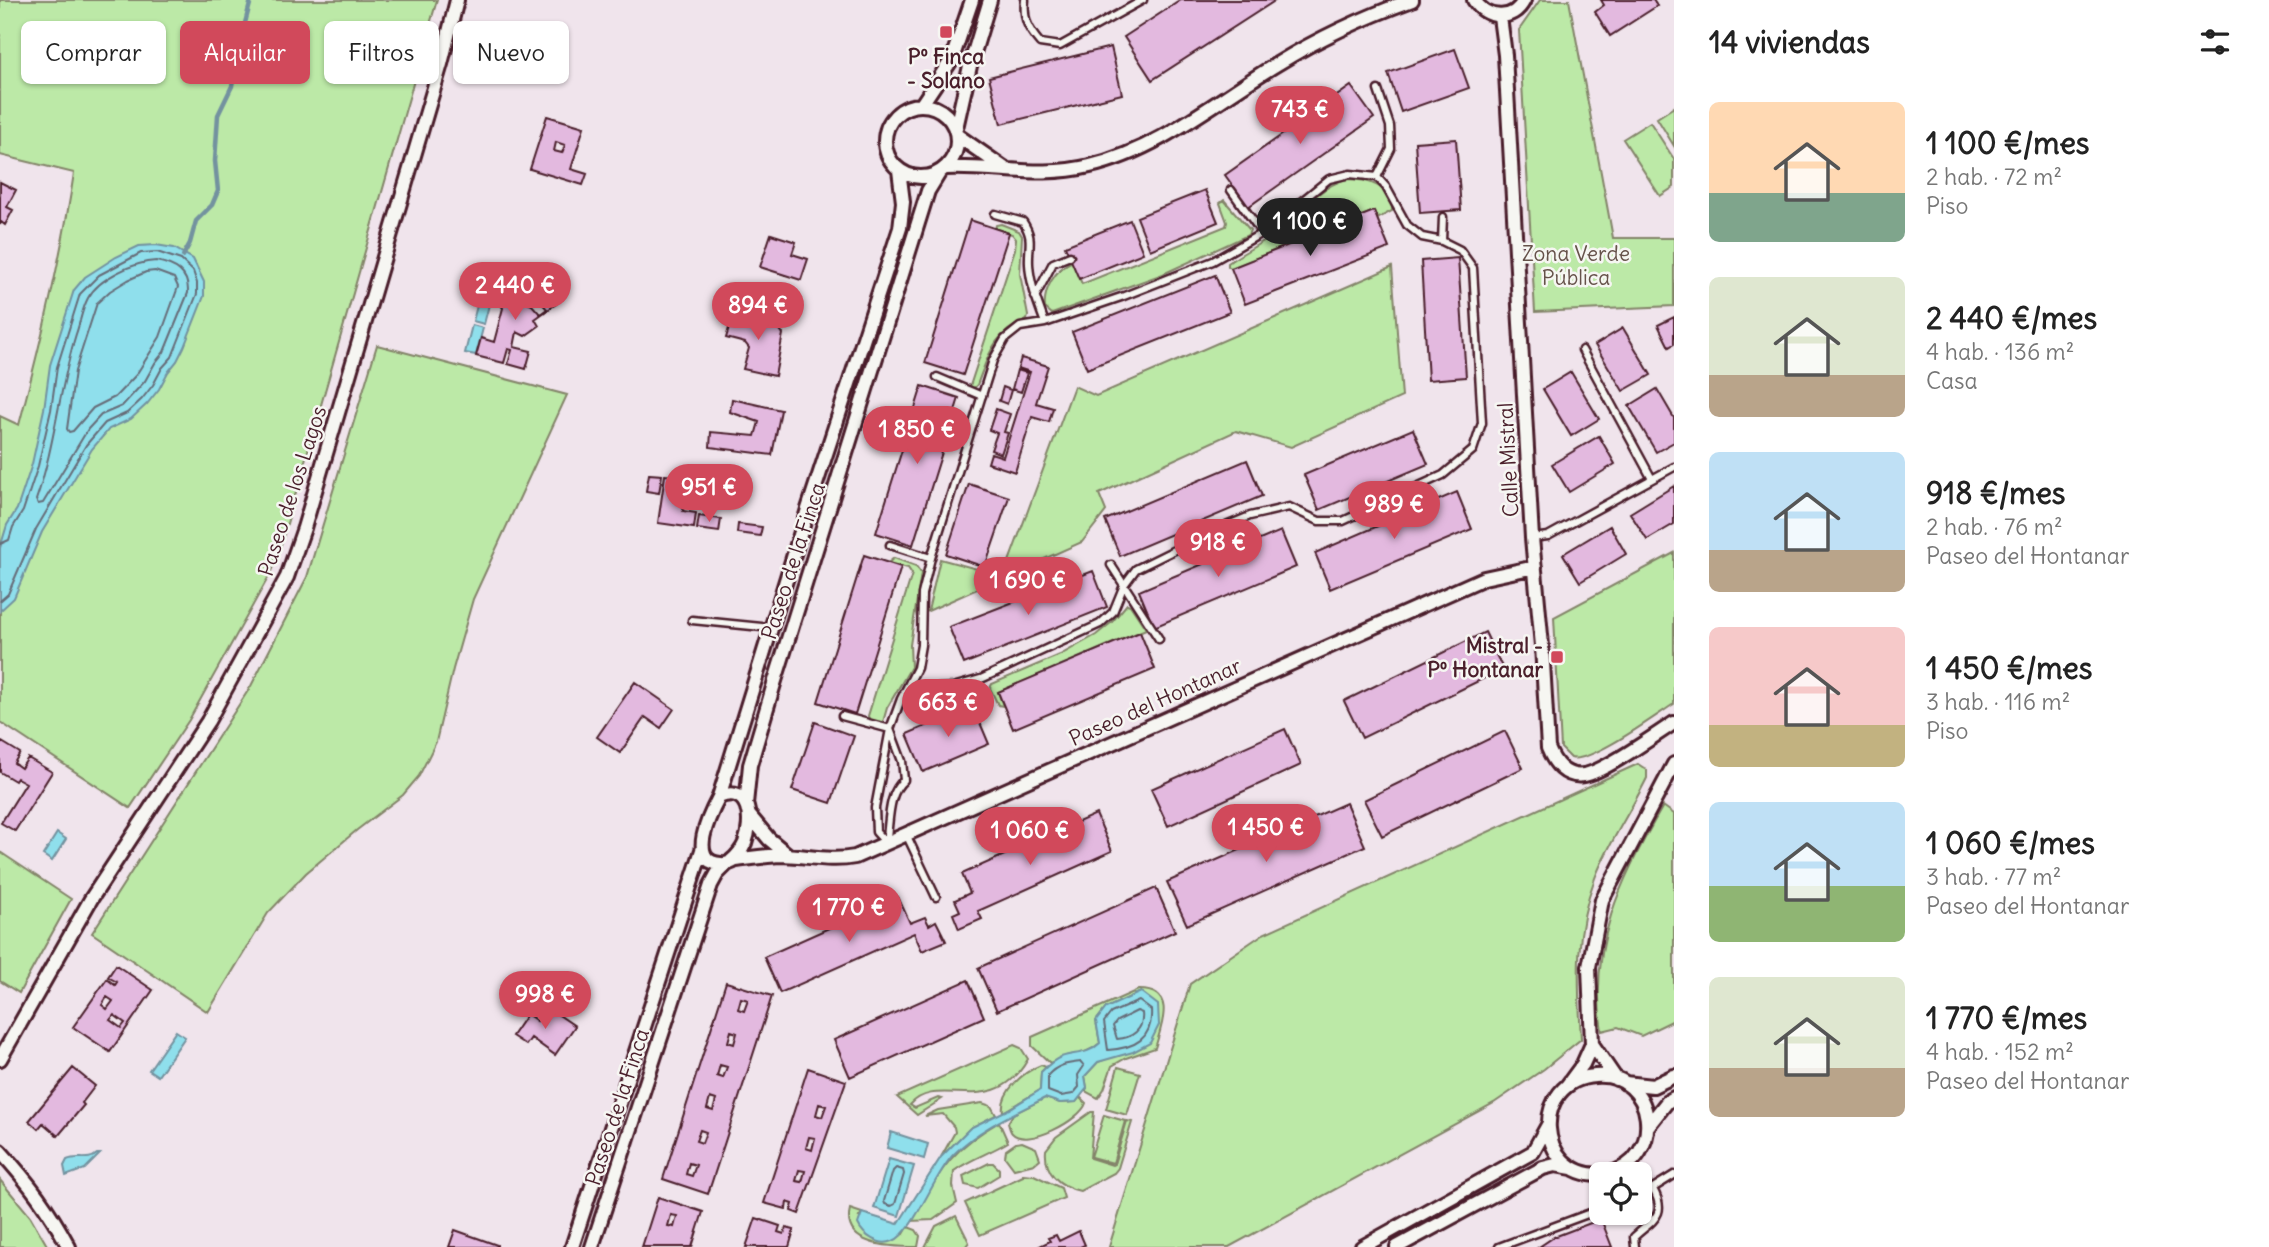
<!DOCTYPE html>
<html lang="es">
<head>
<meta charset="utf-8">
<style>
  body { margin:0; font-family:Delius,sans-serif; background:#f6f6f6; color:#222; height:100vh; display:flex; flex-direction:column; font-size:26px; white-space:nowrap }
  * { box-sizing:border-box; margin:0 }
  p { font-size:23px; color:#767676 }
  .icon { flex:none; width:38px; height:38px; fill:none; stroke:currentColor; stroke-width:2; stroke-linecap:round; stroke-linejoin:round }
  .map { position:relative; flex:1; overflow:hidden }
  .sheet { display:flex; flex-direction:column; background:#fff; width:595px }
  .sheet>* { flex:none }
  .hud { position:absolute; left:21px; top:21px; width:665px; height:63px; display:flex; gap:14px }
  .tools { position:absolute; left:1589px; top:1162px; display:grid; gap:14px }
  .tools a { display:grid; place-items:center; width:63px; height:63px; border-radius:10px; background:#fff; box-shadow:0 2px 5px #0004; font-size:35px }
  .price { position:absolute; translate:-50% -60px; padding:0 16px; border-radius:24px; background:#d1495b; color:#fff; font-size:23px; line-height:46px; filter:drop-shadow(0 2px 4px #0008) }
  .price::after { content:''; position:absolute; left:50%; top:42px; width:21px; height:16px; margin-left:-10px; background:inherit; clip-path:polygon(0 0,100% 0,50% 100%) }
  .price.current { background:#222; color:#fff }
  ul { padding:0; list-style:none }
  li { display:flex; align-items:center; gap:21px; height:175px; padding:0 35px }
  li span { display:grid; place-items:center; flex:none; width:196px; height:140px; border-radius:10px; color:#555 }
  li>.icon { margin-inline-start:auto }
  span .icon { width:84px; height:84px; fill:#fffc; stroke-width:1 }
  li b { font-size:30px }
  h2 { display:flex; justify-content:space-between; align-items:center; height:84px; padding:0 35px; font-size:30px }
  .chip { padding:0 24px; border-radius:10px; background:#fff; box-shadow:0 2px 5px #0004; font-size:24px; line-height:63px }
  .chip.current { background:#d1495b; color:#fff }
  main { display:flex; flex:1; min-height:0 }
  .map>svg:first-child { display:block }
  .green { fill:#bce9a7; stroke:#838469; stroke-width:2 }
  .water { fill:#8fdfec; stroke:#73929f; stroke-width:2 }
  .lines { fill:none; stroke-linecap:round; stroke-linejoin:round }
  .shore { stroke:#666c78; stroke-width:2 }
  .stream { stroke:#73929f; stroke-width:4.5 }
  .building { fill:#e3b9df; stroke:#4a1f2b; stroke-width:2; fill-rule:evenodd }
  .service-casing { stroke:#4a1f2b; stroke-width:11 }
  .minor-casing { stroke:#4a1f2b; stroke-width:18 }
  .service { stroke:#f6f6f2; stroke-width:6 }
  .minor { stroke:#f6f6f2; stroke-width:12 }
  .poi-dot { fill:#d1495b; stroke:#f6f6f2; stroke-width:2.5 }
  .labels { text-anchor:middle; dominant-baseline:central; stroke-width:5; stroke-linejoin:round; paint-order:stroke }
  .poi-label { font-size:21px; font-weight:bold; fill:#4a1f2b; stroke:#f6f6f2 }
  .park-label { font-size:21px; fill:#66524a; stroke:#f6f6f2 }
  .street-label { font-size:21px; fill:#4a1f2b; stroke:#f6f6f2 }
</style>
</head>
<body>
<main>
<div class="map">
<svg width="1674" height="1247" viewBox="0 0 1674 1247">
  <rect width="100%" height="100%" fill="#f0e4ec"/>
  <filter id="ink" filterUnits="userSpaceOnUse"><feTurbulence type="fractalNoise" baseFrequency=".0143" numOctaves="2"/><feDisplacementMap in="SourceGraphic" scale="14" xChannelSelector="R" yChannelSelector="G"/><feConvolveMatrix kernelMatrix="1 2 1 2 8 2 1 2 1" color-interpolation-filters="sRGB"/></filter>
  <g filter="url(#ink)">
    <!-- green -->
    <path class="green" d="M0 0H437L278 555 268 578 189 720 130 808 0 722V416L19 425C41 341 61 259 74 173L0 155Z
      M1540 0H1569L1613 238H1674V306L1535 312 1519 30Z
      M1674 107V146L1657 118Z
      M1650 122 1674 159V187L1660 196 1623 139Z
      M1346 179C1366 179 1393 185 1392 211L1377 219 1374 211 1231 268 1228 266V263C1242 253 1257 246 1271 236 1295 218 1316 188 1346 179Z
      M1224 200 1250 230 1248 235 1163 274 1052 314 1045 308C1043 289 1055 270 1072 261L1082 284 1226 226 1227 222 1220 203Z
      M1001 224 1019 231 1022 236 1020 274 1028 316 1027 320C993 333 989 354 977 385L974 388 970 386 1015 249 1016 239 1012 234 995 229 996 225Z
      M1392 267 1402 397 1291 447 1236 431 1099 494 1106 511 1082 542 928 611 940 559 988 572 1007 567 1074 386 1096 396Z
      M377 345 567 395 473 599 453 669 436 742 419 776 403 795 357 830 306 873 268 913 208 1012 92 933 251 686 307 577Z
      M1674 553V704C1655 716 1590 764 1571 758L1561 748 1554 617Z
      M894 558 916 566 921 573 910 645 911 667 887 708 883 722 879 724 870 721 868 716 912 574 908 568 888 563Z
      M1127 604 1130 605 1146 629 998 692 1003 706 998 705 990 688 992 684 1060 655 1096 635 1112 622Z
      M1638 764 1647 770V778C1631 811 1608 844 1595 878 1574 933 1578 982 1581 1039L1544 1069 1494 1103 1229 1247H1109L1190 984 1263 934Z
      M1663 806 1674 814V1020L1641 1036 1618 1027 1602 1031C1588 946 1621 878 1663 806Z
      M0 852 71 899 19 993 0 981Z
      M1138 990C1177 989 1162 1025 1155 1048L1126 1058 1112 1066 1104 1089 1098 1098 1085 1091 1087 1088 1085 1076 1098 1062 1115 1056 1141 992 1106 1008 1096 1021 1100 1043C1086 1056 1067 1054 1050 1063L1032 1046V1037Z
      M1014 1045 1021 1048 1028 1059C993 1122 938 1072 910 1105L915 1108 938 1098 942 1099 917 1115 897 1097Z
      M1041 1065 1046 1067 1041 1072 1040 1090 1003 1112C1000 1092 1023 1072 1041 1065Z
      M1118 1067 1140 1073 1127 1115 1106 1109Z
      M1080 1097 1086 1103C1081 1120 1027 1149 1012 1133 1010 1131 1009 1126 1008 1123L1013 1114 1045 1098 1060 1103 1076 1102Z
      M982 1103 991 1106 996 1115 970 1128 941 1157 955 1132 954 1127 943 1114 925 1116 938 1110Z
      M1091 1112H1094L1090 1158 1112 1165 1114 1164 1127 1121 1132 1122 1118 1168 1114 1173 1080 1191C1059 1186 1044 1173 1046 1150L1056 1137Z
      M1104 1115 1125 1121 1113 1163 1091 1157Z
      M999 1122 1008 1142C990 1153 970 1159 954 1171L953 1186 957 1203 933 1220 911 1221C940 1172 947 1152 999 1122Z
      M1022 1142 1036 1148 1040 1159 1034 1164 1014 1169 1005 1157 1006 1150 1016 1143Z
      M989 1163H993L999 1169V1175L978 1188 965 1185 963 1176Z
      M1023 1174 1034 1175 1061 1188 1064 1198 980 1235 965 1203 1023 1176Z
      M0 1180 30 1216 48 1247H0Z
      M850 1209 862 1213 859 1217 904 1234 908 1227 916 1230 920 1236 918 1247C892 1247 841 1247 850 1209Z
      M956 1216 969 1242 965 1247H925L936 1226Z"/>
    <!-- water -->
    <path class="water" d="M156 245 174 248 193 259 204 282V296L184 347 177 361 168 372 159 389 147 404 131 419 109 429 92 449 42 532 14 598 0 611V548L7 525 17 509 32 464 44 409 50 365 74 290 85 277 116 257 139 246Z
      M481 290 492 293 484 324 473 321Z
      M472 325 483 328 476 355 465 353Z
      M57 833 66 839 52 861 43 855Z
      M1141 992 1158 1005 1159 1025 1150 1043 1133 1052 1098 1062 1085 1076 1087 1088 1076 1102 1060 1103 1045 1098C1013 1114 979 1129 954 1154 934 1174 914 1233 893 1241 879 1247 863 1235 858 1224L862 1213 898 1224 941 1157 970 1128 1009 1109 1040 1090 1041 1072C1047 1066 1053 1060 1061 1057 1076 1052 1088 1055 1100 1043L1096 1021 1106 1008Z
      M176 1031 185 1037 158 1076 149 1070Z
      M891 1132 928 1144 924 1159 887 1148Z
      M97 1154H100L85 1169 66 1176 64 1166 67 1160C78 1155 88 1162 97 1154Z
      M889 1159 914 1166 899 1216 874 1208Z"/>
    <g class="lines">
      <!-- shore -->
      <path class="shore" d="M156 261C175 265 189 272 188 293L164 352 155 363 145 381 122 406 101 415 88 429 43 503 38 504 36 500C55 446 59 389 76 334 80 323 82 309 88 298 99 278 134 262 156 261Z
        M155 271 174 278 178 287 160 337 136 375 115 397 93 408 73 431 69 432 67 429 75 371 97 303 110 291 128 280 146 272Z
        M0 544 9 540 13 527 23 511 38 466 51 410 57 367 80 294 99 275 141 253 157 252 181 260 193 271 197 283V294L172 357 162 368 153 385 142 399 127 413 105 423 86 445 36 529 8 594 0 601
        M1139 1001 1151 1010C1153 1039 1135 1048 1108 1050L1104 1022 1111 1013Z
        M1137 1011 1142 1013C1144 1030 1132 1038 1117 1039L1113 1026 1117 1021Z
        M1081 1062 1084 1066 1078 1075 1079 1087 1073 1094 1061 1096 1048 1091V1075C1058 1064 1067 1064 1081 1062Z
        M896 1168 903 1170 904 1174 895 1204 891 1206 885 1204 884 1201 893 1171Z"/>
      <!-- stream -->
      <path class="stream" d="M183 256 190 243 196 221 212 205 218 191 215 161 218 115 232 86 237 54 251 0"/>
    </g>
    <!-- building -->
    <path class="building" d="M1181 0H1276L1152 80 1124 37Z
      M1601 0H1653L1657 6 1610 36 1595 12 1604 5Z
      M1111 47 1122 94 1001 124 989 77Z
      M1455 49 1469 88 1401 112 1388 73Z
      M1351 86 1374 118 1248 207 1225 175Z
      M547 116 584 127 571 169 587 174 583 185 530 169ZM556 142 565 145 562 153 554 151Z
      M1456 139 1461 210 1420 213 1415 142Z
      M0 182 16 190 7 207 13 210 5 225 1 222 0 225Z
      M1205 190 1218 222 1150 250 1137 217Z
      M1374 211 1389 248 1245 304 1231 268Z
      M970 220 1009 233 963 375 925 363Z
      M1130 220 1143 253 1079 279 1065 246Z
      M771 234 796 242 792 254 808 259 801 280 760 267Z
      M1458 258 1466 377 1428 380 1421 261Z
      M1215 275 1230 312 1087 369 1072 332Z
      M497 277 539 289 556 304 535 319 539 326 525 336 517 332 514 347 531 351 526 369 508 364 512 350 508 349 504 363 476 356 481 338 494 342 503 308 496 298 511 288 496 284ZM512 288 535 295 547 309 540 314 532 305 521 300Z
      M734 312 774 321 783 334 775 376 743 369 749 348 745 343 726 338Z
      M1674 317V344L1669 347 1658 325Z
      M1623 328 1651 375 1623 391 1595 345Z
      M1021 358 1048 366 1036 403 1053 408 1049 422 1032 417 1015 472 988 463 991 453 1003 457 1030 372 1018 368Z
      M1017 370 1027 373 1021 392 1012 389Z
      M1571 372 1599 419 1571 436 1543 389Z
      M922 386 959 398 913 545 876 533Z
      M1003 387 1011 390 1007 404 999 401Z
      M1657 389 1674 418V442L1656 452 1629 406Z
      M732 399 781 410 772 455 710 447 711 432 755 436 759 422 730 412Z
      M996 409 1010 414 1004 432 1008 433 1001 454 991 450 997 433 989 430Z
      M1413 429 1428 464 1319 510 1304 475Z
      M1599 436 1615 464 1569 492 1552 464Z
      M1247 460 1262 496 1120 556 1105 520Z
      M649 474 662 475 659 493 646 491Z
      M665 475 688 478 683 511 696 513 694 528 658 523Z
      M694 481 710 482 709 491 693 490Z
      M969 484 1009 497 985 567 946 554Z
      M1674 486V524L1647 540 1630 513Z
      M1457 492 1472 529 1330 589 1315 553Z
      M699 516 721 519 719 532 697 529Z
      M738 524 762 527 760 536 737 533Z
      M1610 526 1626 554 1580 582 1563 554Z
      M1281 531 1296 567 1154 627 1139 591Z
      M864 555 901 567 855 714 818 702Z
      M1093 571 1107 607 964 664 949 627Z
      M1140 632 1155 669 1013 729 998 692Z
      M1485 632 1503 669 1362 738 1344 701Z
      M635 682 674 709 661 728 645 717 620 753 597 737Z
      M973 706 989 744 923 772 907 734Z
      M815 722 854 736 831 803 792 790Z
      M1285 729 1301 765 1168 826 1151 789Z
      M1505 731 1523 768 1382 836 1364 800Z
      M2 742 20 753 14 763 21 768 28 758 52 772 15 831 1 823 26 783 17 778 15 781 0 772V745Z
      M1346 803 1365 846 1187 925 1167 882Z
      M1096 814 1112 851 978 911 982 919 959 929 953 914 960 911 955 900 970 893 962 874Z
      M1156 888 1175 931 997 1011 978 968Z
      M898 897 910 923 925 917 929 925 936 921 946 941 922 951 914 933 780 993 764 957Z
      M116 965 153 990 110 1052 73 1027 107 979 115 985 117 982 108 977ZM107 997 113 1001 107 1009 102 1005ZM114 1015 125 1023 121 1028 110 1020Z
      M968 980 984 1017 850 1077 834 1040Z
      M726 982 772 996 708 1194 663 1179ZM741 998 748 1000 744 1011 738 1009ZM731 1031 737 1033 734 1044 728 1042ZM720 1065 727 1067 723 1078 717 1076ZM710 1098 716 1100 713 1111 707 1109ZM700 1130 706 1132 702 1143 696 1141ZM689 1163 696 1165 692 1176 686 1174Z
      M547 1007 575 1026 555 1055 531 1038 526 1045 512 1036 527 1014 537 1021Z
      M73 1068 95 1086 82 1103 84 1105 58 1136 43 1123 38 1129 29 1121Z
      M808 1068 846 1081 799 1214 791 1211 793 1204 787 1202 786 1209 764 1203ZM819 1104 826 1106 822 1117 816 1115ZM809 1137 815 1138 812 1150 806 1148ZM799 1170 805 1171 802 1182 796 1181Z
      M658 1197 703 1212 692 1247H642ZM671 1215 677 1216 674 1227 668 1226Z
      M756 1218 780 1226 778 1232 784 1234 786 1228 794 1230 789 1247H746Z
      M1601 1219 1612 1247H1539L1554 1237Z
      M455 1230 497 1245V1247H449Z
      M1079 1231 1085 1245 1080 1247H1038L1050 1241 1048 1238 1056 1235 1059 1241Z"/>
    <g class="lines">
      <!-- service casing -->
      <g class="service-casing">
        <path id="service" d="M1025 0C1023 19 1028 29 1040 43L1060 46 1143 0
          M1377 177 1391 149 1390 126 1378 90
          M1231 190 1262 233
          M995 214 1023 222C1034 239 1028 245 1029 264 1030 284 1038 304 1045 323
          M1442 241 1443 217
          M1035 297 1053 263 1070 256
          M1582 350 1652 479
          M937 377 982 396
          M1532 538 1548 536 1674 467
          M890 545 931 558
          M1111 565 1159 639
          M692 620 772 628
          M842 716 890 729 901 699 916 690 953 687 981 679 1100 624 1113 612 1124 585 1136 569 1211 532 1250 516 1289 507 1319 521H1343L1443 475 1473 450 1482 423 1473 268 1460 250 1442 241 1422 237 1407 225 1386 187 1377 177 1350 174 1329 179 1262 233 1213 261 1124 296 1045 323 1020 327 1005 339 993 360 931 558 922 594 921 645 917 668 901 699
          M890 729 902 761 904 780C887 794 890 823 886 843L876 832 875 808Z
          M906 834 936 897
          M1640 1196 1674 1175
          M1499 1247 1601 1209
          M1635 1247 1634 1237C1652 1220 1668 1216 1653 1189"/>
      </g>
      <!-- minor casing -->
      <g class="minor-casing">
        <path id="minor" d="M1474 0C1486 19 1513 23 1524 0
          M1500 17 1505 55 1532 538 1542 646 1548 748C1554 763 1565 778 1584 775 1604 772 1655 735 1674 723
          M922 104 952 59 972 0
          M885 141a36 36 0 1 1 72 0a36 36 0 1 1-72 0Z
          M956 128 970 66 990 0
          M958 136 1004 168
          M946 168C994 166 1042 178 1090 166 1159 150 1217 100 1277 64 1319 38 1365 17 1412 0
          M899 170 903 202 900 228 808 509 719 797C710 814 686 862 721 864 727 865 731 862 736 860 751 858 765 856 779 855 805 855 829 862 855 857L1484 578 1535 567
          M719 797C751 784 753 822 745 843 742 850 737 856 731 861
          M746 804 750 765 774 684 928 191 939 173
          M749 815 769 839 788 855
          M1592 1044 1616 1079
          M0 1059 91 899 208 721 287 577 304 528 441 64 457 0
          M1625 1083 1653 1086 1674 1076
          M1566 1087 1583 1064 1592 1044 1589 967 1602 900 1674 764
          M1648 1126 1667 1102 1674 1098
          M0 1151C30 1184 48 1208 69 1247
          M1601 1175C1534 1176 1531 1080 1595 1076 1656 1071 1668 1160 1607 1174
          M572 1247 702 850
          M592 1247 711 885 717 874 727 864
          M1362 1247 1533 1152 1548 1125
          M1397 1247 1543 1168 1555 1165 1572 1168"/>
      </g>
      <!-- service -->
      <use href="#service" class="service"/>
      <!-- minor -->
      <use href="#minor" class="minor"/>
    </g>
  </g>
  <!-- markers -->
  <g class="poi-dot">
    <rect x="939" y="25" width="14" height="14" rx="3.5"/>
    <rect x="1550" y="650" width="14" height="14" rx="3.5"/>
  </g>
  <g class="labels">
    <!-- poi labels -->
    <g class="poi-label">
      <text x="946" y="56">Pº Finca<tspan x="946" dy="24">- Solano</tspan></text>
      <text x="1543" y="645" text-anchor="end">Mistral -<tspan x="1543" dy="24">Pº Hontanar</tspan></text>
    </g>
    <!-- park labels -->
    <g class="park-label">
      <text x="1576" y="253">Zona Verde<tspan x="1576" dy="24">Pública</tspan></text>
    </g>
    <!-- street labels -->
    <g class="street-label">
      <text transform="translate(1508 460) rotate(-93)">Calle Mistral</text>
      <text transform="translate(292 491) rotate(-72)">Paseo de los Lagos</text>
      <text transform="translate(793 561) rotate(-72)">Paseo de la Finca</text>
      <text transform="translate(1155 702) rotate(-24)">Paseo del Hontanar</text>
      <text transform="translate(617 1107) rotate(-72)">Paseo de la Finca</text>
    </g>
  </g>
</svg>
<div class="tools">
<a><svg class="icon" aria-label="locate" viewBox="0 0 24 24"><circle cx="12" cy="12" r="6"/><path d="M12 2v4M12 18v4M2 12h4M18 12h4"/></svg></a>
</div>
<b class="price" style="left:1300px;top:146px">743 €</b>
<b class="price current" style="left:1310px;top:258px">1 100 €</b>
<b class="price" style="left:515px;top:322px">2 440 €</b>
<b class="price" style="left:758px;top:342px">894 €</b>
<b class="price" style="left:917px;top:466px">1 850 €</b>
<b class="price" style="left:709px;top:524px">951 €</b>
<b class="price" style="left:1394px;top:541px">989 €</b>
<b class="price" style="left:1218px;top:579px">918 €</b>
<b class="price" style="left:1028px;top:617px">1 690 €</b>
<b class="price" style="left:948px;top:739px">663 €</b>
<b class="price" style="left:1266px;top:864px">1 450 €</b>
<b class="price" style="left:1030px;top:867px">1 060 €</b>
<b class="price" style="left:849px;top:944px">1 770 €</b>
<b class="price" style="left:545px;top:1031px">998 €</b>
<div class="hud">
<a class="chip">Comprar</a>
<a class="chip current">Alquilar</a>
<a class="chip">Filtros</a>
<a class="chip">Nuevo</a>
</div>
</div>
<section class="sheet">
<h2>14 viviendas<svg class="icon" aria-label="filters" viewBox="0 0 24 24"><path d="M4 7h16M4 17h16"/><circle cx="9" cy="7" r="2"/><circle cx="15" cy="17" r="2"/></svg></h2>
<ul>
<li><span style="background:linear-gradient(#ffd9b3 65%,#7fa58c 0)"><svg class="icon" aria-label="home" viewBox="0 0 24 24"><path d="M3 11l9-7 9 7M6 9v11h12V9"/></svg></span><div><b>1 100 €/mes</b><p>2 hab. · 72 m²</p><p>Piso</p></div></li>
<li><span style="background:linear-gradient(#dfe7d0 70%,#b9a48a 0)"><svg class="icon" aria-label="home" viewBox="0 0 24 24"><path d="M3 11l9-7 9 7M6 9v11h12V9"/></svg></span><div><b>2 440 €/mes</b><p>4 hab. · 136 m²</p><p>Casa</p></div></li>
<li><span style="background:linear-gradient(#bfe0f5 70%,#b9a48a 0)"><svg class="icon" aria-label="home" viewBox="0 0 24 24"><path d="M3 11l9-7 9 7M6 9v11h12V9"/></svg></span><div><b>918 €/mes</b><p>2 hab. · 76 m²</p><p>Paseo del Hontanar</p></div></li>
<li><span style="background:linear-gradient(#f6c9c9 70%,#c2b280 0)"><svg class="icon" aria-label="home" viewBox="0 0 24 24"><path d="M3 11l9-7 9 7M6 9v11h12V9"/></svg></span><div><b>1 450 €/mes</b><p>3 hab. · 116 m²</p><p>Piso</p></div></li>
<li><span style="background:linear-gradient(#bfe0f5 60%,#8fb573 0)"><svg class="icon" aria-label="home" viewBox="0 0 24 24"><path d="M3 11l9-7 9 7M6 9v11h12V9"/></svg></span><div><b>1 060 €/mes</b><p>3 hab. · 77 m²</p><p>Paseo del Hontanar</p></div></li>
<li><span style="background:linear-gradient(#dfe7d0 65%,#b9a48a 0)"><svg class="icon" aria-label="home" viewBox="0 0 24 24"><path d="M3 11l9-7 9 7M6 9v11h12V9"/></svg></span><div><b>1 770 €/mes</b><p>4 hab. · 152 m²</p><p>Paseo del Hontanar</p></div></li>
</ul>
</section>
</main>
</body>
</html>
